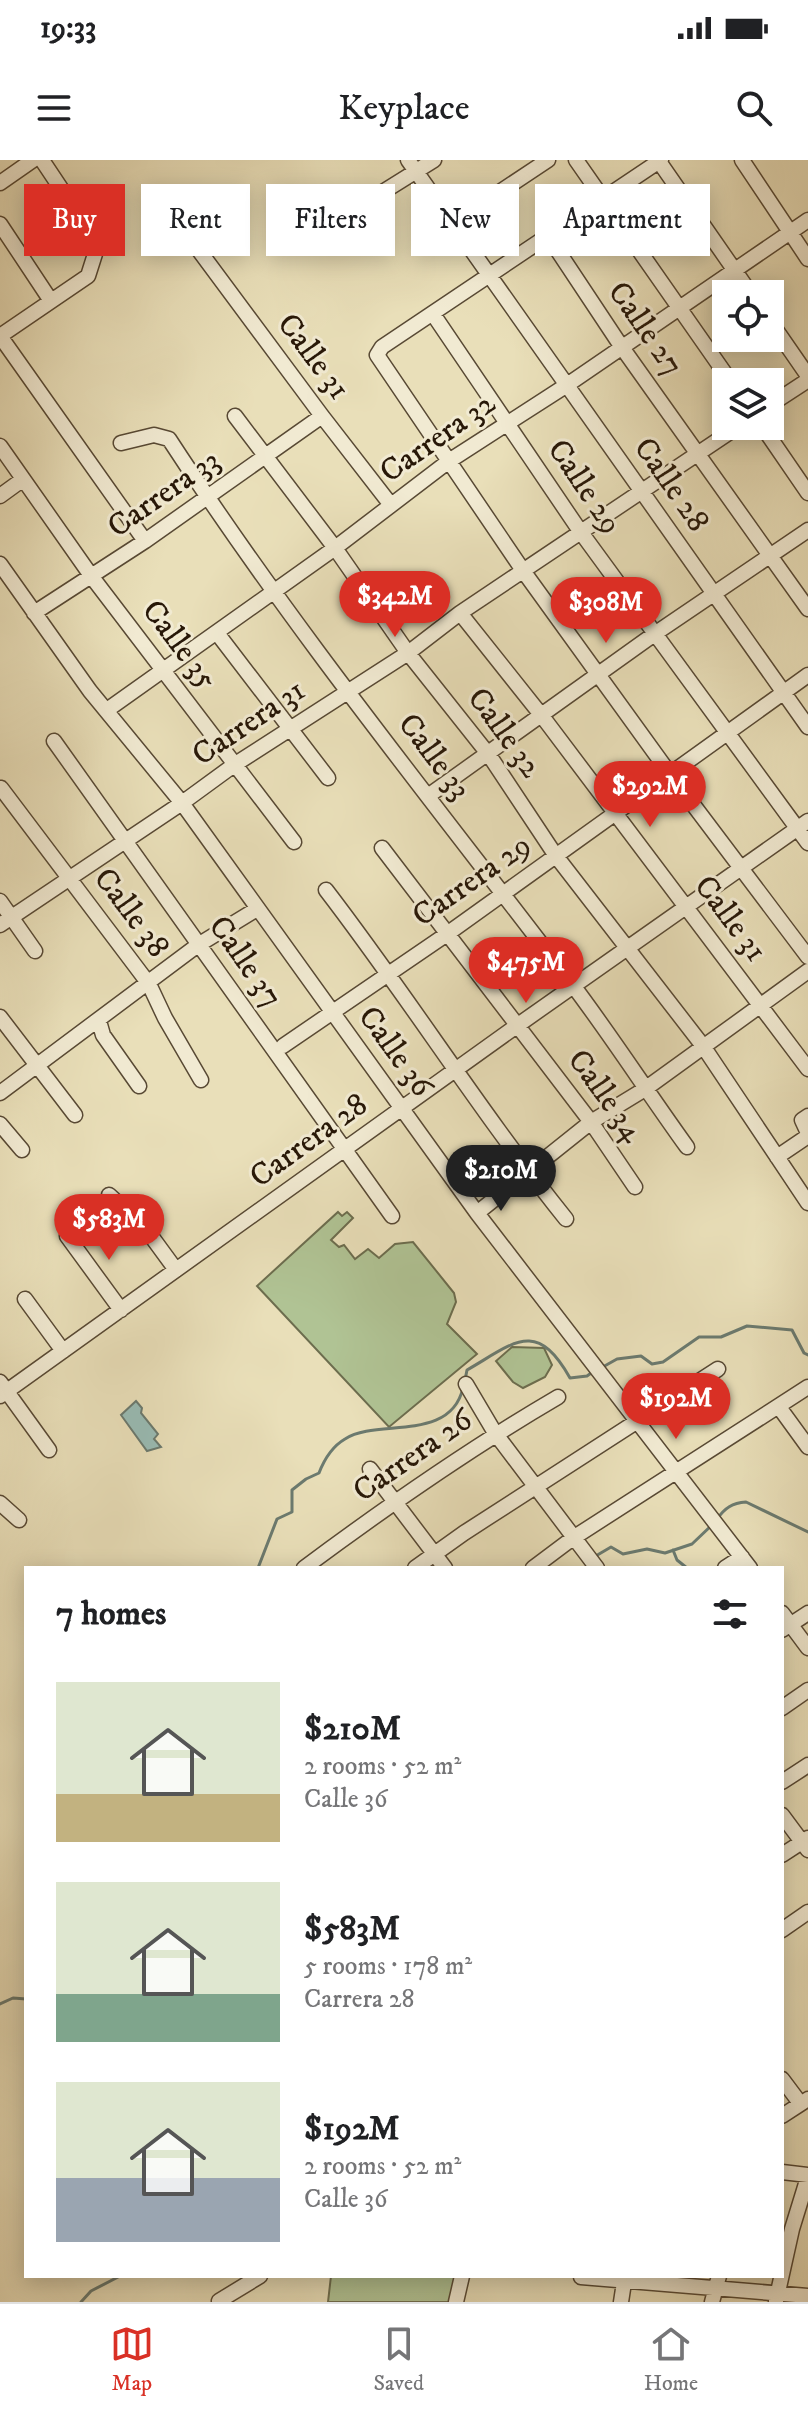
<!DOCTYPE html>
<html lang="en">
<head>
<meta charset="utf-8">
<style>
  body { margin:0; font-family:"IM FELL DW Pica",serif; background:#f2f2f2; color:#202124; height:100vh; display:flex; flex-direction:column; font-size:30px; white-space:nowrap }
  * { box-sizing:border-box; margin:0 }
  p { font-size:26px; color:#757577 }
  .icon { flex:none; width:44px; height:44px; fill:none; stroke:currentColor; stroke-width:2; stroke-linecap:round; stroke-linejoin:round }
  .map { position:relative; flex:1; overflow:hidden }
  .panel { position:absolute; left:24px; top:1406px; width:760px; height:712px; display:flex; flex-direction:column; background:#fff; border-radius:0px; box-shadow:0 4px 20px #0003 }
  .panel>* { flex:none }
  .top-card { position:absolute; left:24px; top:24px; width:760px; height:72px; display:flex; gap:16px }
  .fabs { position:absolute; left:712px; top:120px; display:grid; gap:16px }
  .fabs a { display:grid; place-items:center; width:72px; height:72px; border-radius:0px; background:#fff; box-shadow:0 4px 20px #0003; font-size:40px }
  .price { position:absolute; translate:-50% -68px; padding:0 18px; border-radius:28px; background:#d93025; color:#fff; font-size:26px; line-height:52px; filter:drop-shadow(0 2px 4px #0008) }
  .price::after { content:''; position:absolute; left:50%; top:48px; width:24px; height:18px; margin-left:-12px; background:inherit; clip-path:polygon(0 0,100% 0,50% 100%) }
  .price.current { background:#222; color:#fff }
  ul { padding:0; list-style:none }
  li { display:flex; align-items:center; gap:24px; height:200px; padding:0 32px }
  li span { display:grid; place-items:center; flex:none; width:224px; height:160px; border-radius:0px; color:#555 }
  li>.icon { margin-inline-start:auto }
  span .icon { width:96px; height:96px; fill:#fffc; stroke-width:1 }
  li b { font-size:34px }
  h2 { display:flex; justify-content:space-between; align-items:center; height:96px; padding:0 32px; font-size:34px }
  .chip { padding:0 28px; border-radius:0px; background:#fff; box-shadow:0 4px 20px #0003; font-size:28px; line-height:72px }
  .chip.current { background:#d93025; color:#fff }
  .status { display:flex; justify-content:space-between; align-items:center; height:56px; padding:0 40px; background:#fff; direction:ltr }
  .status svg { height:22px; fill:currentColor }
  header { display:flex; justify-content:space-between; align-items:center; height:104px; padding:0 32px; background:#fff; font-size:36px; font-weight:600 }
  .dock { display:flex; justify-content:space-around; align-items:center; height:112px; border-top:2px solid #e0e0e0; background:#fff; font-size:22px; color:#757577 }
  .dock a { display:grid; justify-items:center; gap:4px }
  .dock .current { color:#d93025 }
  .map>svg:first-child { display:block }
  .green { fill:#b0c394; stroke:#6c6d4e; stroke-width:2 }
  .water { fill:#99bcb5; stroke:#6b7a6f; stroke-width:2 }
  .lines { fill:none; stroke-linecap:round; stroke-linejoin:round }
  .stream { stroke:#6b7a6f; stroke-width:3 }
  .minor-casing { stroke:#584934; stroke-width:17 }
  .minor { stroke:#f1ead2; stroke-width:14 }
  .labels { text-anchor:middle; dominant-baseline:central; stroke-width:6; stroke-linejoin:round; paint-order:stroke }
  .street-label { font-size:32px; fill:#271707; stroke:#f1ead2 }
</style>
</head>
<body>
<div class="status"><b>19:33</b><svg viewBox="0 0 49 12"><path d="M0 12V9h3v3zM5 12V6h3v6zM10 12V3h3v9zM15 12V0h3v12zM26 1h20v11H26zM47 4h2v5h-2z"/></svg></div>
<header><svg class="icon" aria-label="menu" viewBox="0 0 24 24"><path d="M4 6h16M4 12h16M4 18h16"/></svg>Keyplace<svg class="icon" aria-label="search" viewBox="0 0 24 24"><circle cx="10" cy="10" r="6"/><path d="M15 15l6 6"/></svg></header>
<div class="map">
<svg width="808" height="2142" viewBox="0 0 808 2142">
  <rect width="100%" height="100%" fill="#e9dfb9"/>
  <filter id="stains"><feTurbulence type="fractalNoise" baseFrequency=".0025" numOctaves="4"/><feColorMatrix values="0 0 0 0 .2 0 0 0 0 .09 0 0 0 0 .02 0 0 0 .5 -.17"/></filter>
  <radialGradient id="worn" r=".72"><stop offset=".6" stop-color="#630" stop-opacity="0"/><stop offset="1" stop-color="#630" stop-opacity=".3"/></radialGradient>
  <!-- green -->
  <path class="green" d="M338 1052 342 1056 347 1052 353 1058 331 1080 339 1087 344 1085 355 1099 368 1089 379 1098 395 1084 413 1082 454 1133 456 1142 447 1164 477 1194 389 1267 257 1126Z
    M512 1187 544 1188 552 1205 545 1217 523 1228 513 1222 496 1201Z
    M331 2116H455L449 2142H328Z"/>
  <!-- water -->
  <path class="water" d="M136 1241 142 1248 141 1253 158 1274 154 1279 161 1287 147 1291 121 1255Z"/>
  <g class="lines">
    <!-- stream -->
    <path class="stream" d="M601 1208 617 1199 641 1196 652 1204 663 1202 699 1177H721L747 1166 792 1170 804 1193 808 1195
      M465 1220 467 1210C514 1183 536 1158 570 1218L587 1216 594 1211
      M717 1359C725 1348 732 1343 746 1342L808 1372
      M673 1390 677 1400 687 1408
      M594 1397 611 1387 623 1394 647 1389 665 1393 692 1384 712 1365
      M258 1408 277 1359 292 1352V1330L306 1319 319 1313C324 1300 333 1286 345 1279 377 1258 450 1283 463 1228
      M0 1844 13 1838 26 1839
      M81 2142 91 2131 120 2116"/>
    <!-- minor casing -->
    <g class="minor-casing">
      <path id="minor" d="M42 0 94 78 95 94 88 116 0 176 145 381
        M408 0 808 567
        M576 0 731 222
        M658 0 751 134
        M661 0 382 187 377 195 524 412 670 614 808 797
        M742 0 808 99
        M0 23 33 0
        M378 35 434 0
        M453 63 548 0
        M0 64 51 141
        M548 76 621 186 808 449
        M192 81 322 256 391 345
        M433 154 580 371 808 683
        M770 161 808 216
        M770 245 808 220
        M235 256 335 388 408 493 489 595 556 696 703 886 808 1043
        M762 266 808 333
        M121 283 154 275 169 279C292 468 435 644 572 824 612 877 648 933 687 987
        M0 286 92 417 294 682
        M0 336 22 320
        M0 404 90 531 182 643 477 1053 750 1408
        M34 453 145 381 322 256
        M460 453 542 556 808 909
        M217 473 328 618
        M107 550 335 388 449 301 567 225 808 60
        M54 581 392 1056
        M1 628 149 824 165 858 201 920
        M428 636 653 475 808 370
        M382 688 591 962 635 1027
        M326 730C409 838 481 953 566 1059
        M0 741 35 791
        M0 765 182 643 234 605 408 493 460 453 739 266
        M0 857 75 955
        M99 861 103 875 139 926
        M283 886 447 774 808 515
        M0 933 198 785 257 749
        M808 956 802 960 808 973
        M0 964 22 990
        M777 997 808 976
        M109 1035 146 1069 176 1110
        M477 1053 591 962 645 929 808 811
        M67 1076 121 1150
        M25 1139 63 1191
        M0 1222 49 1290
        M466 1224 495 1273 597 1408
        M0 1236 518 865 808 661
        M779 1247 808 1287
        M370 1309 445 1408
        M0 1343 19 1360
        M304 1408C386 1347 469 1289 558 1237
        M415 1408 464 1373 718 1209
        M533 1408 573 1378 808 1227
        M725 1408 742 1397
        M782 1453 808 1488
        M782 1470 808 1453
        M782 1548 808 1530
        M782 1622 808 1605
        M782 1655 808 1690
        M782 1695 808 1678
        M782 1770 808 1752
        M782 1919 800 1943
        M782 1956 808 1939
        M782 2012 808 2015
        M581 2117 808 2136
        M219 2141 260 2116
        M776 2141 792 2069 808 2017
        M456 2142 462 2116
        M621 2142 625 2116
        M712 2142 719 2116"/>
    </g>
    <!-- minor -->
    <use href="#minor" class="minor"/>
  </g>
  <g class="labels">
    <!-- street labels -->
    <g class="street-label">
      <text transform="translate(645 169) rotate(55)">Calle 27</text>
      <text transform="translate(313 197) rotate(53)">Calle 31</text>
      <text transform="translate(438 278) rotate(-35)">Carrera 32</text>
      <text transform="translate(671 325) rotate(55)">Calle 28</text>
      <text transform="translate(584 327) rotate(56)">Calle 29</text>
      <text transform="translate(164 334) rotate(-35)">Carrera 33</text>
      <text transform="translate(179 485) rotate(53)">Calle 35</text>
      <text transform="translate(249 563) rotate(-34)">Carrera 31</text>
      <text transform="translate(504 573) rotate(54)">Calle 32</text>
      <text transform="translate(434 597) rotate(53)">Calle 33</text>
      <text transform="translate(472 721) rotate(-35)">Carrera 29</text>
      <text transform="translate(131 753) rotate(53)">Calle 38</text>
      <text transform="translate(730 759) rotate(53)">Calle 31</text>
      <text transform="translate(245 802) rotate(55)">Calle 37</text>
      <text transform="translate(395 892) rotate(54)">Calle 36</text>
      <text transform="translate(605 936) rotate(54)">Calle 34</text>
      <text transform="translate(309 981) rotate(-36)">Carrera 28</text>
      <text transform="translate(413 1296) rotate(-35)">Carrera 26</text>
    </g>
  </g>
  <rect width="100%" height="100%" filter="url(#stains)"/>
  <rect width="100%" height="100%" fill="url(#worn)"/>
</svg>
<div class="fabs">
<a><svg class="icon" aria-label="locate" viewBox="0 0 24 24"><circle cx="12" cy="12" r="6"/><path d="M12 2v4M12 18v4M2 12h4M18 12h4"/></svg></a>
<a><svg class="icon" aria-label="layers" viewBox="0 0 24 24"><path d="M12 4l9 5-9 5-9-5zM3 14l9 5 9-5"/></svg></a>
</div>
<b class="price" style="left:395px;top:479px">$342M</b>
<b class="price" style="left:606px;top:485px">$308M</b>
<b class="price" style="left:650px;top:669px">$292M</b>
<b class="price" style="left:526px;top:845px">$475M</b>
<b class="price current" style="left:501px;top:1053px">$210M</b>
<b class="price" style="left:109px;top:1102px">$583M</b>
<b class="price" style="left:676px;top:1281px">$192M</b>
<div class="top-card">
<a class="chip current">Buy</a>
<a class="chip">Rent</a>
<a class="chip">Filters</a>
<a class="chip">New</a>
<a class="chip">Apartment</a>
</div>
<section class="panel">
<h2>7 homes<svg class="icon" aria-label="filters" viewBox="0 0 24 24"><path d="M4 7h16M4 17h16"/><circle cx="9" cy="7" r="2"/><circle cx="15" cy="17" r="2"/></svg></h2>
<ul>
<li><span style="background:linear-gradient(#dfe7d0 70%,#c2b280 0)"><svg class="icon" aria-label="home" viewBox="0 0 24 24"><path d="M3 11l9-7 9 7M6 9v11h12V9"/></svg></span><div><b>$210M</b><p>2 rooms · 52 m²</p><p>Calle 36</p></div></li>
<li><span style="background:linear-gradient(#dfe7d0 70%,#7fa58c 0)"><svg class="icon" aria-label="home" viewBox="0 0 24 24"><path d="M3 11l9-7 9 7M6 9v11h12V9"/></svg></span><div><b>$583M</b><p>5 rooms · 178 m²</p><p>Carrera 28</p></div></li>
<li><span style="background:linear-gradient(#dfe7d0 60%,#9aa5b1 0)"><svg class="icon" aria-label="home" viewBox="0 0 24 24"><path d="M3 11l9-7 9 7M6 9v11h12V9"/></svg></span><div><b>$192M</b><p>2 rooms · 52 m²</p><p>Calle 36</p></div></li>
</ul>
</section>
</div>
<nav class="dock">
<a class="current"><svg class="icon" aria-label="map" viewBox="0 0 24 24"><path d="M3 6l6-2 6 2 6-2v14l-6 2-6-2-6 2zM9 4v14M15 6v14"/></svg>Map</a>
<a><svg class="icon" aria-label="saved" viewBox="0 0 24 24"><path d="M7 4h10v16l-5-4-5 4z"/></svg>Saved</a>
<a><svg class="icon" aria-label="home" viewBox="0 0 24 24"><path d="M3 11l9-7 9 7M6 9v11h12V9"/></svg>Home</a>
</nav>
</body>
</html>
